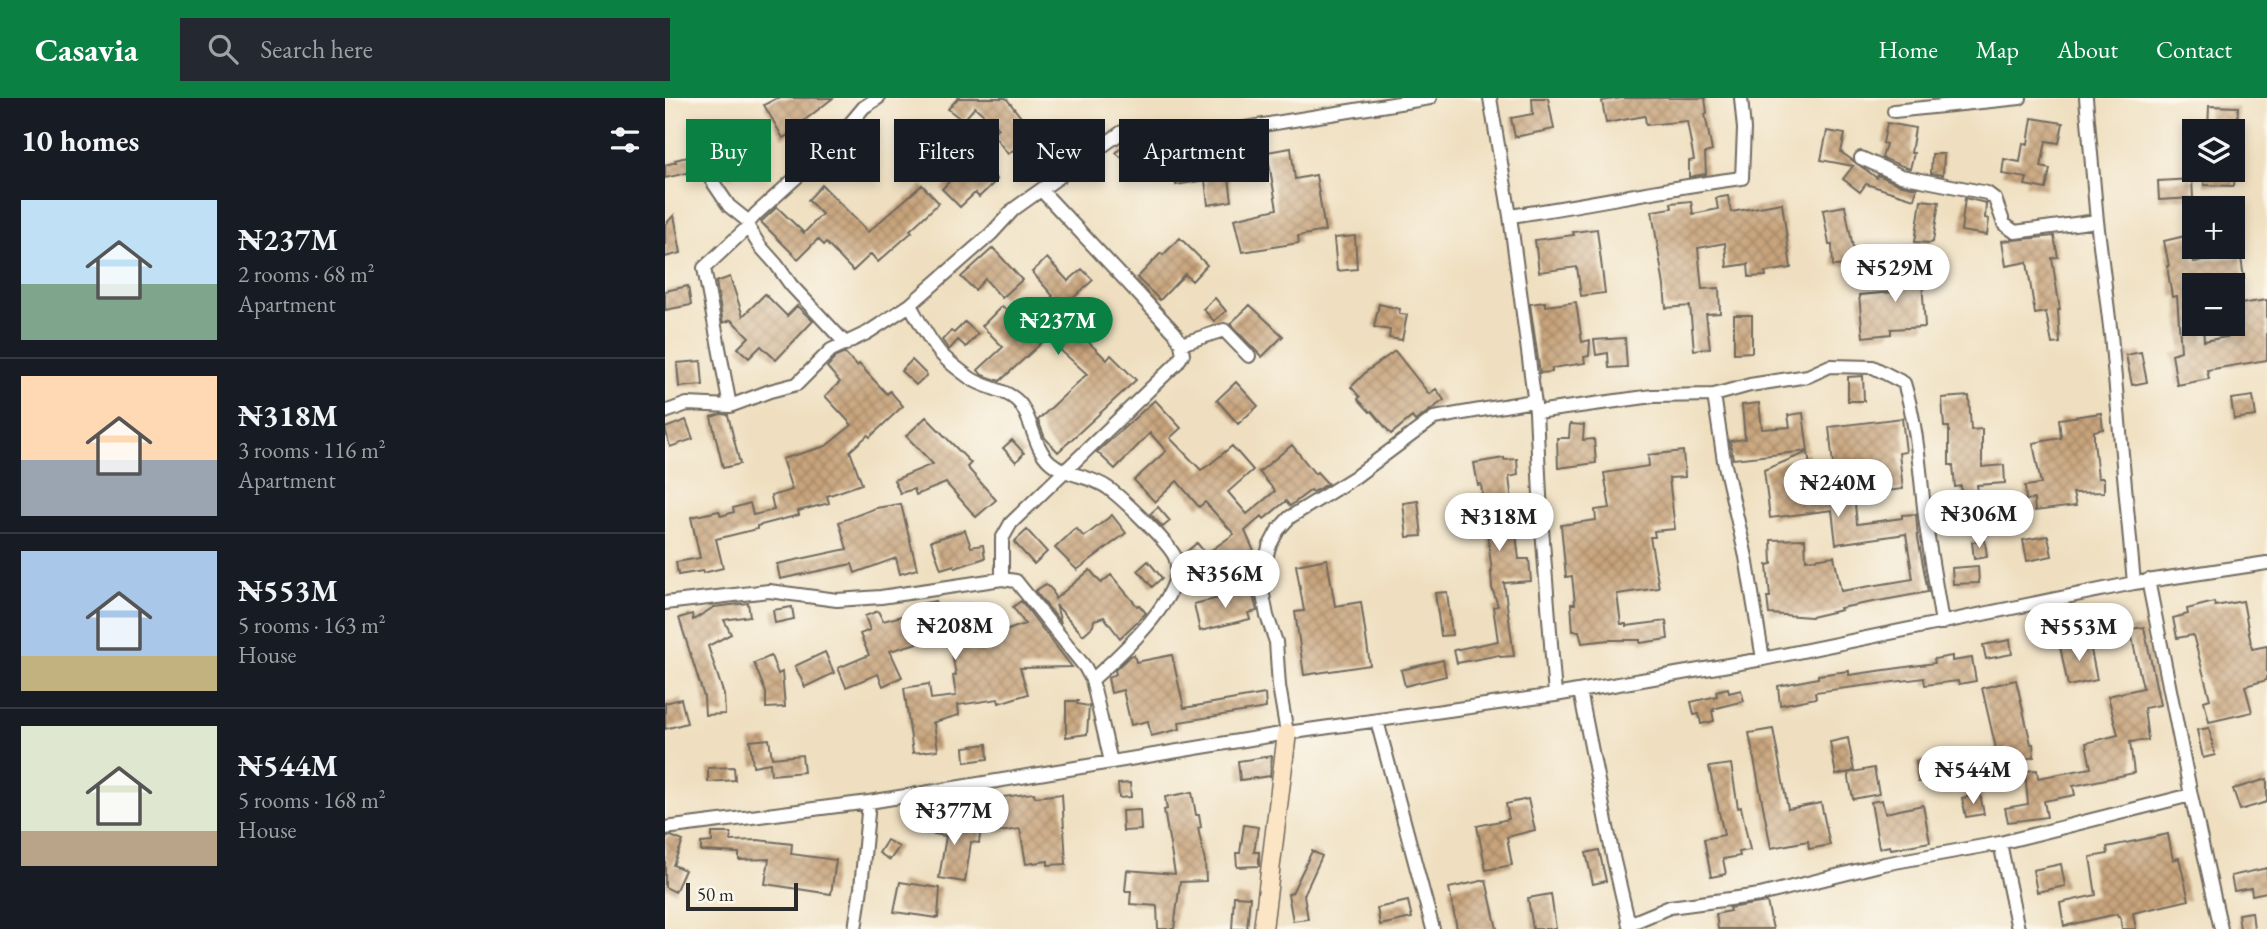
<!DOCTYPE html>
<html lang="en">
<head>
<meta charset="utf-8">
<style>
  body { margin:0; font-family:"EB Garamond",serif; background:#242831; color:#f1f3f6; height:100vh; display:flex; flex-direction:column; font-size:26px; white-space:nowrap }
  * { box-sizing:border-box; margin:0 }
  p { font-size:23px; color:#9ea1a6 }
  .icon { flex:none; width:38px; height:38px; fill:none; stroke:currentColor; stroke-width:2; stroke-linecap:round; stroke-linejoin:round }
  .map { position:relative; flex:1; overflow:hidden }
  .sheet { display:flex; flex-direction:column; background:#171b24; width:665px }
  .sheet>* { flex:none }
  .hud { position:absolute; left:21px; top:21px; width:665px; height:63px; display:flex; gap:14px }
  .buttons { position:absolute; left:1517px; top:21px; display:grid; gap:14px }
  .buttons a { display:grid; place-items:center; width:63px; height:63px; border-radius:0px; background:#171b24; box-shadow:0 4px 10px #0003; font-size:35px }
  .scale { position:absolute; left:21px; bottom:18px; width:112px; box-sizing:border-box; padding-left:7px; border:4px solid #2b2b2b; border-top:0; font-size:19px; line-height:24px; white-space:nowrap; color:#2b2b2b; -webkit-text-stroke:5px #fbf7ec; paint-order:stroke }
  .price { position:absolute; translate:-50% -60px; padding:0 16px; border-radius:24px; background:#fff; color:#222; font-size:23px; line-height:46px; filter:drop-shadow(0 2px 4px #0008) }
  .price::after { content:''; position:absolute; left:50%; top:42px; width:21px; height:16px; margin-left:-10px; background:inherit; clip-path:polygon(0 0,100% 0,50% 100%) }
  .price.current { background:#0b8043; color:#fff }
  ul { padding:0; list-style:none }
  li { display:flex; align-items:center; gap:21px; height:175px; padding:0 21px }
  li+li { border-top:2px solid #363941 }
  li span { display:grid; place-items:center; flex:none; width:196px; height:140px; border-radius:0px; color:#555 }
  li>.icon { margin-inline-start:auto }
  span .icon { width:84px; height:84px; fill:#fffc; stroke-width:1 }
  li b { font-size:30px }
  h2 { display:flex; justify-content:space-between; align-items:center; height:84px; padding:0 21px; font-size:30px }
  .chip { padding:0 24px; border-radius:0px; background:#171b24; box-shadow:0 4px 10px #0003; font-size:24px; line-height:63px }
  .chip.current { background:#0b8043; color:#fff }
  header { display:flex; align-items:center; gap:42px; box-sizing:border-box; height:98px; padding:0 35px; background:#0b8043; color:#fff }
  header strong { font-size:33px }
  nav { display:flex; gap:38px; margin-inline-start:auto; font-size:24px }
  .search { width:490px; height:63px; background:#242831; display:flex; align-items:center; gap:18px; box-sizing:border-box; padding:0 24px; border-radius:0px; color:#9ea1a6; font-size:26px }
  main { display:flex; flex:1; min-height:0 }
  .map>svg:first-child { display:block }
  .building { fill:url(#building-cross-hatch) }
  .lines { fill:none; stroke-linecap:round; stroke-linejoin:round }
  .street-casing { stroke:#706a5f; stroke-width:16 }
  .secondary-casing { stroke:#706a5f; stroke-width:21 }
  .street { stroke:#fff; stroke-width:12 }
  .secondary { stroke:#fce5c4; stroke-width:18 }
</style>
</head>
<body>
<header>
<strong>Casavia</strong>
<div class="search"><svg class="icon" aria-label="search" viewBox="0 0 24 24"><circle cx="10" cy="10" r="6"/><path d="M15 15l6 6"/></svg>Search here</div>
<nav><a>Home</a><a>Map</a><a>About</a><a>Contact</a></nav>
</header>
<main>
<section class="sheet">
<h2>10 homes<svg class="icon" aria-label="filters" viewBox="0 0 24 24"><path d="M4 7h16M4 17h16"/><circle cx="9" cy="7" r="2"/><circle cx="15" cy="17" r="2"/></svg></h2>
<ul>
<li><span style="background:linear-gradient(#bfe0f5 60%,#7fa58c 0)"><svg class="icon" aria-label="home" viewBox="0 0 24 24"><path d="M3 11l9-7 9 7M6 9v11h12V9"/></svg></span><div><b>₦237M</b><p>2 rooms · 68 m²</p><p>Apartment</p></div></li>
<li><span style="background:linear-gradient(#ffd9b3 60%,#9aa5b1 0)"><svg class="icon" aria-label="home" viewBox="0 0 24 24"><path d="M3 11l9-7 9 7M6 9v11h12V9"/></svg></span><div><b>₦318M</b><p>3 rooms · 116 m²</p><p>Apartment</p></div></li>
<li><span style="background:linear-gradient(#a9c7e8 75%,#c2b280 0)"><svg class="icon" aria-label="home" viewBox="0 0 24 24"><path d="M3 11l9-7 9 7M6 9v11h12V9"/></svg></span><div><b>₦553M</b><p>5 rooms · 163 m²</p><p>House</p></div></li>
<li><span style="background:linear-gradient(#dfe7d0 75%,#b9a48a 0)"><svg class="icon" aria-label="home" viewBox="0 0 24 24"><path d="M3 11l9-7 9 7M6 9v11h12V9"/></svg></span><div><b>₦544M</b><p>5 rooms · 168 m²</p><p>House</p></div></li>
</ul>
</section>
<div class="map">
<svg width="1602" height="831" viewBox="0 0 1602 831">
  <defs>
    <pattern id="building-cross-hatch" width="8" height="8" patternUnits="userSpaceOnUse" patternTransform="scale(1.75)"><rect width="8" height="8" fill="#c8a47c"/><path d="M0 0l8 8M0 8l8-8" fill="none" stroke="#a38666"/></pattern>
  </defs>
  <rect width="100%" height="100%" fill="#fbf7ec"/>
  <filter id="ink" filterUnits="userSpaceOnUse"><feTurbulence type="fractalNoise" baseFrequency=".0143" numOctaves="2"/><feDisplacementMap in="SourceGraphic" scale="14" xChannelSelector="R" yChannelSelector="G"/><feConvolveMatrix kernelMatrix="1 2 1 2 8 2 1 2 1" color-interpolation-filters="sRGB"/></filter>
  <filter id="wash" filterUnits="userSpaceOnUse"><feTurbulence type="fractalNoise" baseFrequency=".00686" numOctaves="4" result="noise"/><feDisplacementMap in="SourceGraphic" scale="28" xChannelSelector="R" yChannelSelector="G"/><feGaussianBlur stdDeviation="1.57" result="paint"/><feColorMatrix in="noise" values="0 0 0 0 0 0 0 0 0 0 0 0 0 0 0 0 0 1.4 0 .05"/><feComposite in="paint" operator="in"/></filter>
  <g filter="url(#wash)">
    <rect width="100%" height="100%" fill="#efdfc0"/>
    <g id="blocks">
      <!-- building -->
      <path class="building" d="M112 0H168L131 29 133 32 118 40 99 7Z
        M293 0H341L369 36 343 56 327 35 333 30 310 9 298 23 283 11Z
        M867 0H883L889 31 850 39 846 20 868 16Z
        M957 0H1040L1042 15 1040 16 1047 53 1040 55 1041 76 1024 79V63L1029 62 1022 23 981 27 980 18 941 25 937 3Z
        M1544 8 1573 9 1572 33H1543Z
        M1367 20 1398 25 1394 45 1381 43 1376 69 1385 71 1381 91 1360 87 1362 80 1337 76 1339 61 1355 64 1358 45 1363 46Z
        M1222 25 1250 30 1246 55H1249L1245 71 1217 60 1221 46 1218 45Z
        M1162 33 1180 36 1176 54 1212 80 1213 77 1233 86 1252 90 1249 101 1201 86 1195 94 1178 81 1188 68 1156 62Z
        M90 35 102 48 65 80 54 68Z
        M190 39 202 51 189 64 177 52Z
        M460 45 482 59 471 72 451 55Z
        M560 48 567 103 543 107 540 82 511 87 507 57Z
        M302 49 332 82 314 99 310 95 295 109 277 91 292 75 284 66Z
        M626 50 630 81 651 77 660 133 633 138 634 145 577 154 569 121 612 111 602 54Z
        M1267 56H1279L1278 77 1266 75Z
        M26 58 30 73 0 80V67L11 64 10 62Z
        M1540 72H1570L1569 88 1539 87Z
        M1527 81 1528 100 1494 102 1493 83Z
        M157 87 203 134 257 87 274 105 245 132 247 134 213 164 206 156 188 173 161 145 159 147 153 141 133 161 96 124 112 109 139 135 157 116 143 102Z
        M1063 98 1066 114 1117 105 1126 170 1100 174 1101 178 1084 179 1083 166 1062 169 1060 145 1033 150 1037 191 1054 190 1055 215 1041 216 1045 250 1029 252 1025 208 1001 210 999 188 987 113 1007 110 1006 105 1026 103 1028 116 1053 111 1051 100Z
        M1300 100 1321 105 1320 120 1324 121 1322 137 1296 133Z
        M1256 102 1274 104 1268 144 1265 145 1250 144Z
        M1180 108 1188 150H1189L1190 167 1168 168 1167 147H1164L1158 112Z
        M9 117 16 155 0 159V127Z
        M932 131 940 195 916 198 912 169 874 174 870 142 909 137 908 134Z
        M1524 137 1529 164 1576 159 1579 181 1530 187V226H1538L1539 243 1567 238 1565 226H1568V207L1602 202V262L1542 272 1544 281 1512 287 1507 256 1516 253 1512 198 1507 199 1502 168H1504L1499 143Z
        M690 138 692 171 672 173 669 140Z
        M1389 138 1393 159 1387 160 1395 212H1393L1395 245 1387 246 1381 214 1370 216 1362 164 1341 168 1337 143Z
        M515 140 542 167 527 183 520 176 495 202 472 180 496 155 498 157Z
        M328 150 357 182 337 200 320 181 310 192 296 179Z
        M382 160 403 183 417 171 428 182 393 214 396 217 394 219 410 236 413 234 442 262 446 257 471 282 393 354 380 340 373 322 422 276 382 240 335 283 317 277 313 272 338 249 317 228 337 208 357 227 388 198 367 174Z
        M1256 166 1260 229 1226 231V236L1198 239 1194 197 1228 194 1227 168Z
        M65 179 78 218 100 196 122 218 132 208 148 223 111 262 96 248 84 260 73 250 84 239 66 222 58 225 51 184Z
        M23 188 26 207 0 212V193Z
        M550 200 561 213 549 223 538 211Z
        M880 204V208L911 204 917 244 925 242 924 258 919 259 920 265 887 270V274L875 275 865 206Z
        M714 206 735 211 734 216 742 217 737 242 724 240 725 232 709 229Z
        M585 207 618 238 597 259 565 226Z
        M1069 217H1087V254L1069 255Z
        M300 224 313 236 301 249 293 242 284 252 277 242 286 233 289 235Z
        M960 240 962 269 944 270 943 255 931 257 929 242Z
        M730 253 764 296 771 291 779 302 750 323 747 319 726 336 707 313 705 314 693 301 695 299 686 289 702 273Z
        M1476 254 1482 284 1467 287 1461 257Z
        M180 255 192 268 194 266 222 296 225 293 238 308 205 339 203 337 185 353 197 386 162 398 164 405 133 413 134 417 92 428V431L51 441 58 470 38 475V473L13 477 11 464 35 460 26 419 54 413 56 418 69 414 68 410 85 405 88 417 109 412 106 398 127 392 117 361 161 348 187 327 160 298 175 284 162 269 171 259Z
        M247 262 262 277 251 287 236 273Z
        M36 263 38 287 14 289 12 265Z
        M1198 278 1199 303H1183V279Z
        M571 284 593 308 573 326 552 302Z
        M1304 298 1306 332 1317 331V369L1339 367 1340 385 1312 387 1316 417 1299 419 1296 388 1290 389 1288 367H1284V329H1279L1277 300Z
        M1588 298 1591 318 1569 321 1566 301Z
        M490 302 516 330 505 340 534 370 536 372 544 367 567 348 588 372 563 394 582 416 610 393 594 374 627 347 650 376 652 374 663 386 648 394 646 392 625 408 621 403 599 421 597 418 580 433 592 460 589 471 582 475 578 465 547 490 520 455 532 445 541 456 569 436 540 404 534 409 512 383 490 404 469 382 501 353 485 335 450 371 432 354Z
        M1094 305 1097 331 1125 329 1123 317 1138 315 1143 353 1068 361 1065 343 1080 341 1077 307Z
        M1436 315 1438 331 1429 333V343L1433 380H1439V394L1408 395 1411 408 1370 413 1369 401 1361 402 1360 388 1376 386 1368 345 1396 340 1394 321Z
        M56 316 63 317 75 366 58 370 46 319Z
        M261 319 306 365 302 369 331 402 311 419 281 385 251 397 249 391 235 395 229 382 268 366 241 338Z
        M1237 320 1241 354 1234 355 1238 391 1189 397 1192 426 1237 420V417L1251 416 1253 440 1263 494 1175 510 1176 512 1146 519 1104 516 1102 499H1105L1102 467 1107 466 1106 442 1140 441 1141 462 1169 458 1176 493 1248 481 1241 436 1171 446 1167 412 1105 420 1099 372 1143 354 1145 369 1168 367 1164 329Z
        M21 322 28 341 5 349 0 330Z
        M905 326 919 327 918 342 929 341 931 365 893 370 892 340H904Z
        M347 342 359 355 351 364 338 350Z
        M1018 353 1020 379 1004 380 1010 431 989 433 990 439H985L994 490 952 496 956 526H961V528L1001 523 1003 541 975 545V542H944L917 545 914 533H908L906 506H910L907 478 901 479 896 427 931 422 930 412 945 410 939 375 984 368 983 357Z
        M839 360V362L852 361 853 377 844 379 854 461H864L866 483 839 485 849 558 835 559 834 557 792 565 789 552 833 543 828 509 833 508 827 490 826 474H827L816 386 813 387 809 365Z
        M753 403 757 438 742 439 738 405Z
        M236 406 252 471 235 476 231 460 190 475 187 466 115 481 112 466 182 451 174 424 211 410Z
        M493 409 505 423 498 429 485 416Z
        M447 417 461 435 412 472 390 450 411 430 419 439Z
        M300 432 306 449 318 447 320 460 290 470 289 467 276 471 266 443Z
        M362 432 382 454 369 466 349 444Z
        M1383 438 1387 458 1362 463 1358 442Z
        M1320 443 1322 459 1309 461 1307 444Z
        M662 461 670 508 696 504 705 567 639 577 630 514 639 513 631 467Z
        M483 463 497 480 487 489 473 472Z
        M1313 468 1314 485 1288 486 1287 470Z
        M425 472 436 485 446 477 472 508 474 507 481 515 455 540 439 519 429 522 428 528 418 537 391 507 396 525 370 493 381 486 388 493 390 501Z
        M587 492 592 513 583 515 585 521 535 533 529 506Z
        M782 494 787 537 776 538 770 495Z
        M271 503 273 513 310 506 317 541 360 526 348 509 356 503 407 569 355 570 363 596 334 605 333 601 293 607 294 617 266 625H269L273 652 248 655 239 590 264 586 266 601 291 598 288 578 291 577 283 534 258 539 259 543 225 553 237 579 218 588 213 576 181 589 173 570 204 557 195 536 205 532 200 518 213 513 218 523 255 513 254 506Z
        M1578 503 1587 551 1602 548V582L1580 588 1587 614 1544 624 1539 603 1545 601 1528 537 1512 540 1508 520 1523 516 1522 511 1549 504 1550 508Z
        M83 505 85 518 59 522 66 536 43 548 59 597 60 616 40 617 39 599 14 520 27 516 28 522 49 509Z
        M127 509 129 521 110 525 108 512Z
        M1479 529 1495 607 1479 610 1483 642 1465 644 1469 675 1408 688 1410 697 1379 703 1382 719 1343 724 1340 710 1363 706 1360 673 1372 672 1373 680 1426 670 1421 645 1453 637 1443 598 1478 590 1465 531Z
        M1345 542 1347 556 1321 561 1318 547Z
        M1424 542 1432 582 1403 588 1395 548Z
        M160 554 169 575 140 589 130 568Z
        M469 557 471 564 507 557 519 610 600 596 601 610 514 624 515 631 486 638 483 623 466 627 458 592 446 595 443 580 451 576 450 572 465 558Z
        M106 558 113 576 117 574 120 609 101 610V595L89 565Z
        M1287 558V563L1307 560 1311 583 1294 586 1293 583 1260 587 1259 580 1150 594 1151 600 1115 607 1113 588 1153 580V577L1184 573V577L1270 565 1269 561Z
        M778 562 781 578 740 588 736 572Z
        M1351 582 1366 646H1368L1369 659 1332 667 1329 652 1331 651 1317 590Z
        M1063 590 1064 595 1076 592 1079 603 1048 611 1049 613H1047L1049 623 1036 626 1034 616 1029 617 1026 604 1052 598 1051 593Z
        M16 601 22 625 0 631V605Z
        M401 603H413L412 606 424 608 422 636 401 639Z
        M1544 630 1550 657 1538 660 1532 632Z
        M1108 631 1123 711 1156 705 1165 747 1144 751 1143 743 1106 750 1084 635Z
        M1183 640 1189 673 1171 677 1165 644Z
        M104 641 107 660 137 657 139 674 106 677 105 665 88 668 85 643Z
        M322 646 323 661 300 664 299 649Z
        M607 658 605 678 575 682 573 663Z
        M1287 659 1289 681 1253 684 1251 663Z
        M1066 666 1073 710 1076 709 1085 752 1074 754 1075 758 1058 761 1061 776 1046 779 1039 741 1059 737 1044 669Z
        M69 669 70 682 43 684V670Z
        M1209 670 1214 696 1188 701 1183 675Z
        M1602 681V704L1575 712 1568 691Z
        M465 685 466 699 454 700 453 686Z
        M527 694 531 717H534L536 729 533 730 540 764 541 783 515 784 509 831H493L492 808 465 806 466 793H460L462 772 510 776 499 712 502 711 500 699Z
        M369 695 370 699 397 696 401 766 383 767V763L361 766 355 731 333 734 331 718 340 717 338 699Z
        M1315 696 1319 716 1301 719 1297 700Z
        M863 701 870 732 842 739 847 767 821 772 812 728 844 721 841 706Z
        M1217 702 1220 715 1258 707 1265 744 1226 751 1225 748 1214 750 1206 704Z
        M475 712 476 732 458 733 457 713Z
        M260 720 316 729 314 745 306 744 300 784 274 780 281 738 258 734Z
        M579 727 593 729 589 754H594V768L572 769 571 755H575Z
        M47 735H66V743L93 742 127 746 126 756 171 762 166 796 100 786 104 761 74 762V755L36 753V745L47 744Z
        M1503 736 1508 762 1514 760 1524 802 1468 815 1471 831H1457L1455 818 1453 819 1452 816 1399 828 1395 805 1431 797 1425 759 1443 756 1442 749Z
        M6 738 18 743 8 767 20 772 10 794 0 789V743L2 739Z
        M222 742 234 749 225 762 214 755Z
        M934 752 941 783 928 786 921 755Z
        M647 753 657 758 639 797 643 821 628 823 623 796 627 795Z
        M1396 766 1400 788 1372 794 1368 772Z
        M1602 770V794L1587 797 1586 790 1569 793 1566 778Z
        M821 782 832 831H792L784 790Z
        M235 784 275 790 273 820 229 814Z
        M886 796 891 831H868L863 800Z
        M569 798 585 799 582 831H567Z
        M743 803 747 820 715 827 712 810Z
        M1102 804 1108 831H1053L1051 816 1065 813 1064 810Z
        M1587 814 1589 831H1575L1573 816Z"/>
    </g>
  </g>
  <g filter="url(#ink)">
    <use href="#blocks" fill-opacity="0" stroke="#706a5f" stroke-width="2"/>
    <g class="lines">
      <!-- street casing -->
      <g class="street-casing">
        <path id="street" d="M825 0 845 118 871 314 876 418 890 597
          M1421 0 1432 123 1446 237 1469 485
          M1229 13 1355 0
          M1196 60 1236 78 1322 95 1330 101 1339 126 1350 134 1432 123
          M41 74 64 108 84 124
          M845 118C922 107 999 90 1077 80L1079 31 1076 0
          M245 207C254 223 264 242 276 256 284 265 296 273 305 280 321 291 344 291 356 307 368 324 369 350 385 364 401 378 427 378 443 390 457 400 504 445 510 459 525 496 451 560 427 582
          M181 246 126 187 111 166 94 147 83 129 84 124 91 116 167 47 199 9 213 0
          M516 246 559 232 584 258
          M1049 297 1085 287 1143 278 1165 268 1208 269 1239 285C1254 333 1255 384 1262 434 1267 464 1272 494 1277 525
          M65 308 39 170 83 129
          M0 314 22 306 65 308 105 293 132 286 166 252 202 235 245 207 326 136 349 111 457 34 490 51 530 38 765 0
          M871 314 988 298 1049 297 1059 363 1081 459 1098 561
          M337 481V441L346 425 512 265 518 256 516 246 510 235 376 92
          M1483 482 1526 697 1556 831
          M0 505 104 493 172 502 216 499 337 481 351 483 420 569 427 582 446 664
          M915 593 948 759 965 831
          M712 623 768 831
          M622 635 614 588 611 544 602 518 597 492 598 472 604 449 613 432 625 419 690 379 769 320 868 303
          M0 730 204 704 622 635 890 597 1098 561 1469 485 1602 465
          M1335 745 1353 831
          M964 826 1005 809 1095 797 1219 766 1335 745 1526 697
          M190 831 196 790 204 704"/>
      </g>
      <!-- secondary casing -->
      <g class="secondary-casing">
        <path id="secondary" d="M598 831 622 635"/>
      </g>
      <!-- street -->
      <use href="#street" class="street"/>
      <!-- secondary -->
      <use href="#secondary" class="secondary"/>
    </g>
  </g>
</svg>
<div class="buttons">
<a><svg class="icon" aria-label="layers" viewBox="0 0 24 24"><path d="M12 4l9 5-9 5-9-5zM3 14l9 5 9-5"/></svg></a>
<a>+</a>
<a>−</a>
</div>
<div class="scale">50 m</div>
<b class="price" style="left:1230px;top:206px">₦529M</b>
<b class="price current" style="left:393px;top:259px">₦237M</b>
<b class="price" style="left:1173px;top:421px">₦240M</b>
<b class="price" style="left:1314px;top:452px">₦306M</b>
<b class="price" style="left:834px;top:455px">₦318M</b>
<b class="price" style="left:560px;top:512px">₦356M</b>
<b class="price" style="left:290px;top:564px">₦208M</b>
<b class="price" style="left:1414px;top:565px">₦553M</b>
<b class="price" style="left:1308px;top:708px">₦544M</b>
<b class="price" style="left:289px;top:749px">₦377M</b>
<div class="hud">
<a class="chip current">Buy</a>
<a class="chip">Rent</a>
<a class="chip">Filters</a>
<a class="chip">New</a>
<a class="chip">Apartment</a>
</div>
</div>
</main>
</body>
</html>
